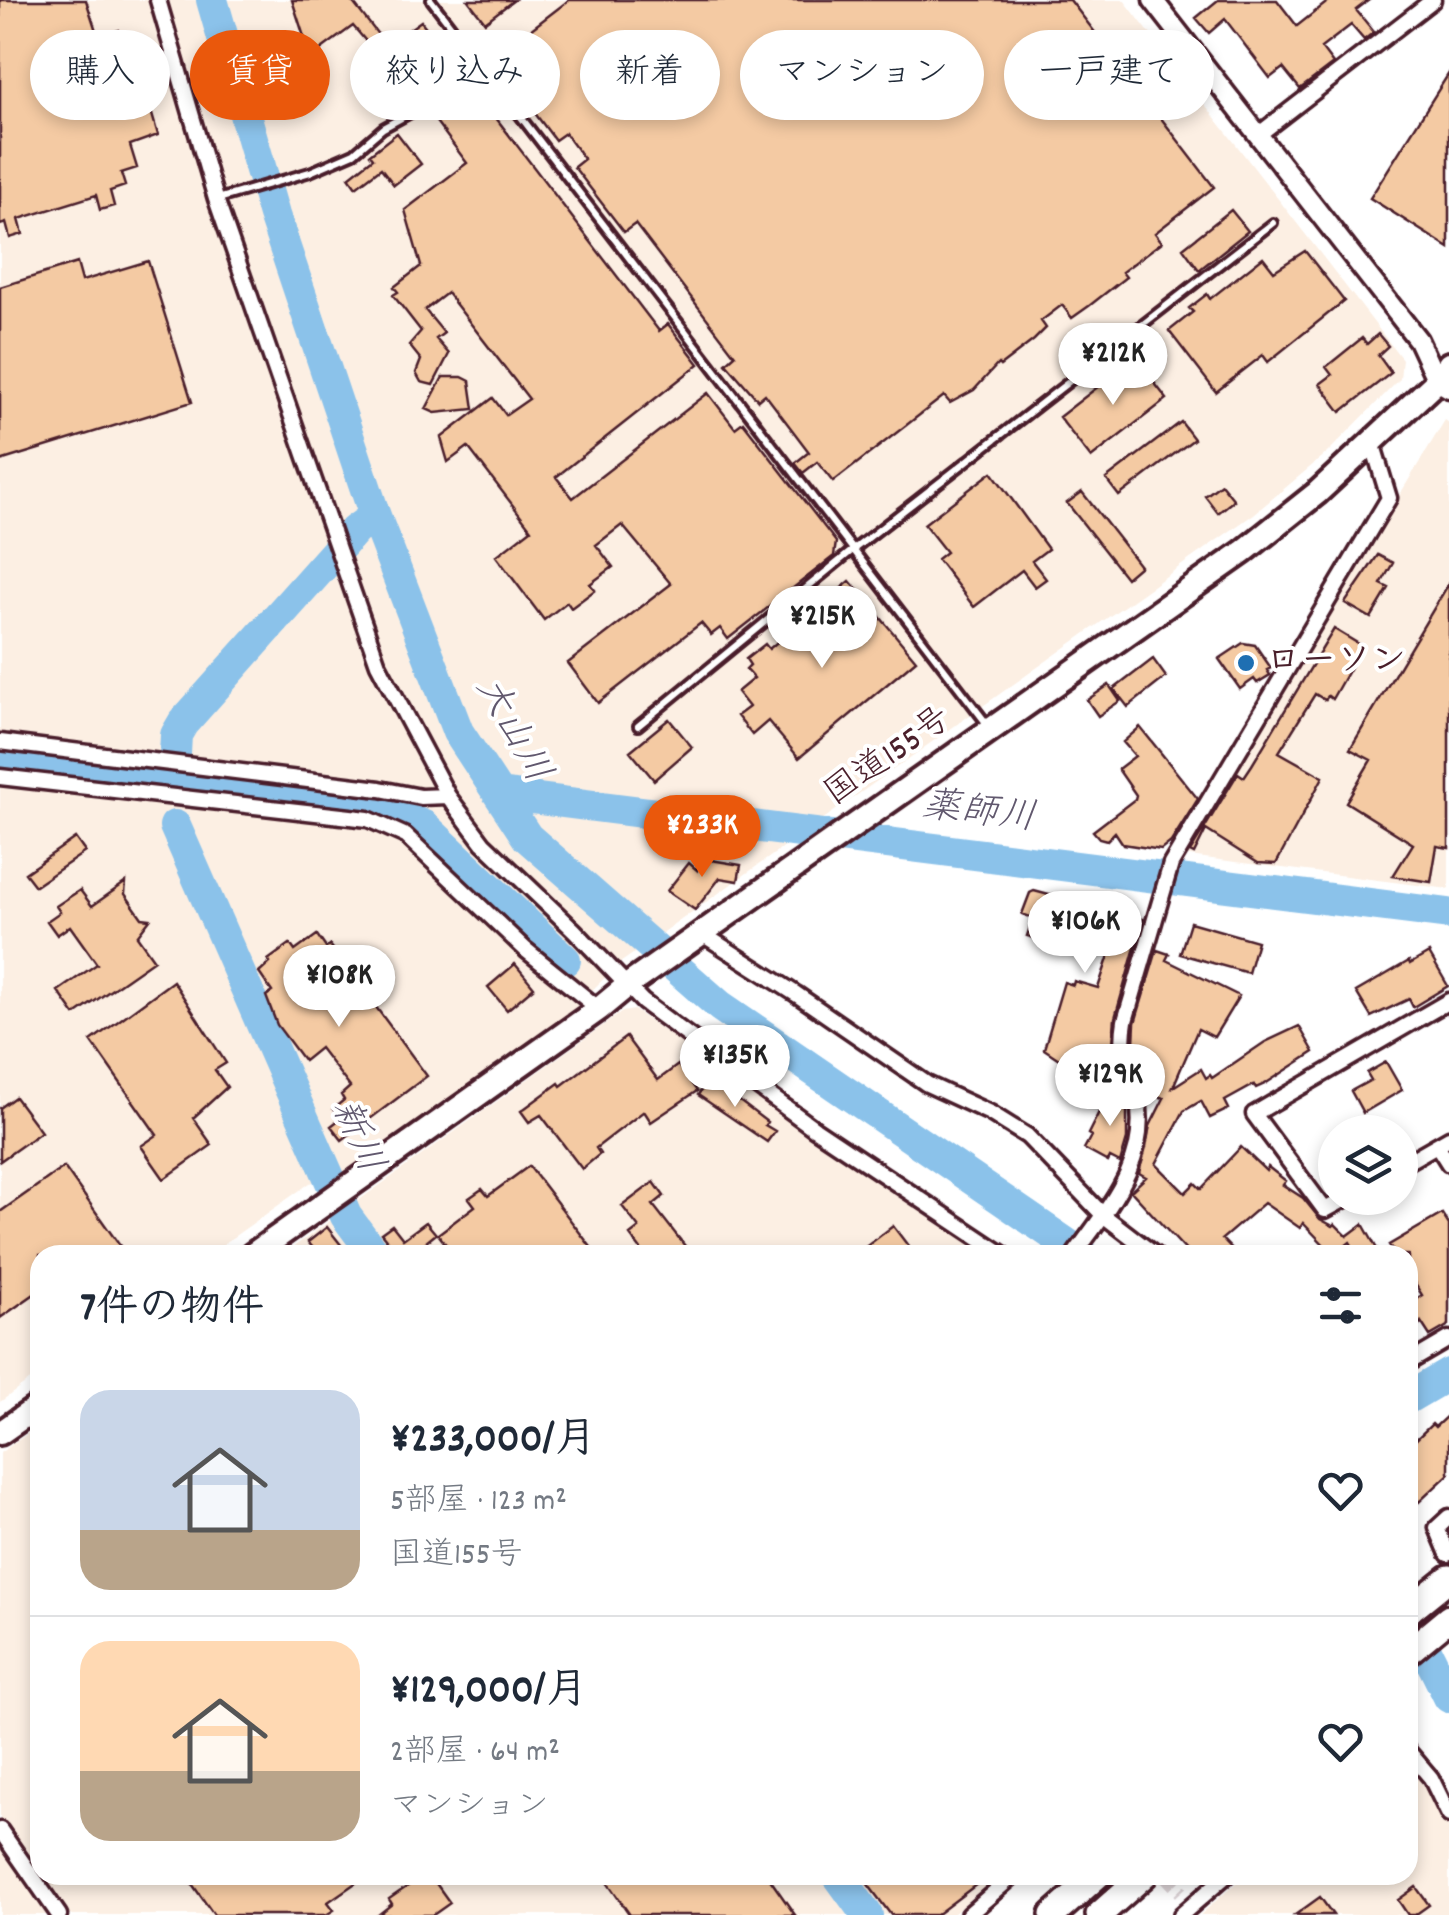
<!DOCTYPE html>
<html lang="ja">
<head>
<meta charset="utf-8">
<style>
  body { margin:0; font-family:Dekko,"Klee One",sans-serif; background:#f6f6f7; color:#1f2937; height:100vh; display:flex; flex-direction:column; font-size:38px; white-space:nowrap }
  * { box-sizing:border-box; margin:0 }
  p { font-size:32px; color:#747a83 }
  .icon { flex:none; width:55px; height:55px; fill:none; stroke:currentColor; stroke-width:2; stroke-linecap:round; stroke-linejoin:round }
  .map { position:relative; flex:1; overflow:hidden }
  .side { position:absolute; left:30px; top:1245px; width:1388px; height:640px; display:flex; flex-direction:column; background:#fff; border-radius:30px; box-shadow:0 5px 15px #0003 }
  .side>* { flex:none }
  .banner { position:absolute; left:30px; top:30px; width:1390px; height:90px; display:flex; gap:20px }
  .controls { position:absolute; left:1318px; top:1115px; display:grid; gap:20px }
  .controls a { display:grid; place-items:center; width:100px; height:100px; border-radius:50%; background:#fff; box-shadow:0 5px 15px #0003; font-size:50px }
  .price { position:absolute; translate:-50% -85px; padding:0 22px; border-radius:35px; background:#fff; color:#222; font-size:32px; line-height:65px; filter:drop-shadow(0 2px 5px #0008) }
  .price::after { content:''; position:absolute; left:50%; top:60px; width:30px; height:22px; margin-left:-15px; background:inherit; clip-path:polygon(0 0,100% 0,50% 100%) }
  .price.on { background:#ea580c; color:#fff }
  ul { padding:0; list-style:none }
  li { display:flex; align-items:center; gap:30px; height:250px; padding:0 50px }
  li+li { border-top:2px solid #e0e1e3 }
  li span { display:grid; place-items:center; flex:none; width:280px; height:200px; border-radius:30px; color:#555 }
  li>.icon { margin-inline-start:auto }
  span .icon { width:120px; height:120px; fill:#fffc; stroke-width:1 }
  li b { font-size:42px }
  h2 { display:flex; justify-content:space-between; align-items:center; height:120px; padding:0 50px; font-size:42px }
  .pill { padding:0 35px; border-radius:45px; background:#fff; box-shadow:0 5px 15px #0003; font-size:35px; line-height:90px }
  .pill.on { background:#ea580c; color:#fff }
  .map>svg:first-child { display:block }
  .built { fill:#fcefe3 }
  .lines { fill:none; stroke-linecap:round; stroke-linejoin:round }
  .river { stroke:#8bc2ea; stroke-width:32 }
  .building { fill:#f4caa3; stroke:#4a1f2b; stroke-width:2.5 }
  .minor-tunnel { stroke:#dbd2d5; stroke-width:14; stroke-dasharray:14 7; stroke-linecap:butt }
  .service-casing { stroke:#4a1f2b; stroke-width:14 }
  .minor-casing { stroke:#4a1f2b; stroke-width:21 }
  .tertiary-casing { stroke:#4a1f2b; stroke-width:25 }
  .trunk-casing { stroke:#4a1f2b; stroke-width:30 }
  .motorway-casing { stroke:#4a1f2b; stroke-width:32 }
  .service { stroke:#fff; stroke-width:6 }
  .minor { stroke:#fff; stroke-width:14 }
  .tertiary { stroke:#fff; stroke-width:18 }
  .trunk { stroke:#fff; stroke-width:22 }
  .motorway { stroke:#fff; stroke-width:25 }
  .poi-dot { fill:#1f6fb2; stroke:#fff; stroke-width:4 }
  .labels { text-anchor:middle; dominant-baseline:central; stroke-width:8; stroke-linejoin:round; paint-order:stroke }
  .poi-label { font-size:35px; font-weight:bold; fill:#4a1f2b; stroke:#fff; text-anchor:start }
  .street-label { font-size:35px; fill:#4a1f2b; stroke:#fff }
  .water-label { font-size:38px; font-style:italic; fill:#61586e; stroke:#fff }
</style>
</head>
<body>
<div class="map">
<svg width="1449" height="1915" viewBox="0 0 1449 1915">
  <rect width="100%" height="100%" fill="#fff"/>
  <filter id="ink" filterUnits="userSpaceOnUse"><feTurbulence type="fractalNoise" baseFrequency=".01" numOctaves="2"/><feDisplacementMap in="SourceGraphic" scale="20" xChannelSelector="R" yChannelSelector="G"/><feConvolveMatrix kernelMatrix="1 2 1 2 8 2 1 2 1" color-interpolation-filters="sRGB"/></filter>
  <g filter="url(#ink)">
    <!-- built -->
    <path class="built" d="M0 0H1124L1402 359 1400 379 1327 453 1254 514 620 963 581 1001 579 1011 350 1172 310 1183 208 1255H40V1373L0 1402Z
      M1445 420 1449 423V889L1181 855Z
      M634 1010 989 1255H282L622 1012Z
      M40 1425V1875H998L952 1915H0V1453Z
      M1408 1761 1413 1764 1449 1829V1915H1200L1245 1875H1408Z"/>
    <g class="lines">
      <!-- river -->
      <path class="river" d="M212 0 274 215 375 516 458 732 527 837 720 1006 1083 1255
        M175 754 176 735 183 723 355 530 375 516
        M0 762 376 806 424 826 565 960
        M499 794 1449 914
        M175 826 346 1216 375 1255
        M1408 1398 1449 1374
        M1408 1614 1449 1697
        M838 1875 867 1915"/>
    </g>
    <!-- building -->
    <path class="building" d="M0 0H86L98 37 119 30 135 80 112 87 122 119 151 111 158 135 130 145 137 168 121 173 125 186 110 191 114 206 100 210 96 195 19 219 23 234 10 238 6 223 0 225Z
      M292 0H351L380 37 370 46 353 26 315 54 305 40Z
      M468 0H514L485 22Z
      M569 0H1070L1214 187 1155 233 1162 242 1122 272 1126 277 1089 306 1072 318 1062 305 1041 321 1046 328 1034 340 1000 366 998 364 974 390 950 403 944 396 833 482 817 462 803 473 795 463 809 452 765 394 758 400 726 363 735 355 635 224 624 232 574 167 584 159 565 133 555 140 531 108 540 101 510 62 538 41 530 30Z
      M1218 0H1277L1297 26 1330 0H1369L1356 10 1374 32 1364 40 1351 25 1321 48 1333 64 1300 89 1283 68 1270 78 1225 19 1209 33 1196 18Z
      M421 21 458 69 430 91 403 56 418 46 407 31Z
      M1449 73V248L1370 198Z
      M467 80 659 331 668 324 699 364 556 477 573 498 708 393 735 428 743 422 836 542 834 556 728 639 720 628 711 635 701 623 598 703 568 663 671 584 622 525 596 545 613 567 590 584 595 590 571 608 567 602 544 620 496 556 531 529 468 447 448 462 441 438 493 398 506 415 529 399 447 293 425 310 444 333 436 339 449 354 433 385 421 382 416 373 421 360 409 345 421 331 393 295 398 292 394 287 421 266 405 210 467 163 431 115 442 107 439 102Z
      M397 133 421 164 394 185 381 168 356 187 349 177 373 158 370 154Z
      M1231 210 1248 231 1199 270 1183 248Z
      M1305 251 1344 301 1268 362 1263 355 1216 392 1169 331 1193 312 1189 308 1207 294 1210 299 1263 257 1274 271Z
      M148 261 192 402 0 461V287L77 263 82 281Z
      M1378 334 1388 346 1378 355 1391 373 1341 412 1320 384 1332 375 1326 367 1362 338 1367 344Z
      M1135 358 1167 399 1091 458 1059 417Z
      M443 377H462L470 381 474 409 435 413 426 409Z
      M1181 422 1194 439 1119 496 1106 479Z
      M992 472 1048 549 1032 561 1046 579 1035 587 1022 570 974 607 937 559 946 552 924 524Z
      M1221 484 1234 500 1218 513 1205 496Z
      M1082 492 1140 566 1126 578 1067 503Z
      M1378 555 1393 563 1381 584 1389 588 1371 618 1345 603Z
      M850 581 916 660 799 758 768 721 752 735 737 716 749 707 737 692 754 678 746 669 750 665 746 659 765 644 769 649Z
      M1449 583V848L1437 846 1431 882 1393 876 1413 844 1346 802 1371 760 1350 749Z
      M1334 629 1362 646 1332 699 1328 696 1325 700 1315 694 1279 752 1323 777 1276 864 1258 863 1206 830 1194 854 1190 852 1238 773 1244 777 1252 765Z
      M1243 643 1255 645 1271 668 1267 670 1270 675 1257 683 1254 679 1240 689 1219 659Z
      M1153 659 1166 677 1128 707 1114 689Z
      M1109 685 1120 701 1098 716 1087 700Z
      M669 719 692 747 654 780 630 751Z
      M1140 727 1198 799 1171 842 1161 850 1123 844 1115 832 1107 840 1099 838 1093 831 1135 799 1136 795 1118 769 1135 756 1123 742Z
      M75 838 85 852 35 886 25 873Z
      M699 858 741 865 738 881 720 878 695 910 667 891 689 863 697 870Z
      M126 882 125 894 130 901 142 918 150 919 137 936 154 960 75 1015 58 991 97 964 70 926 57 935 47 921 60 912 56 906 80 890 92 906Z
      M1034 891 1105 910 1107 905 1143 919 1115 1018 1113 1043 1106 1063 1078 1055 1071 1067 1044 1049 1064 982 1073 985 1074 981 1098 988 1118 929 1089 920 1080 945 1051 935 1049 941H1045L1027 936 1033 918 1022 914 1030 893Z
      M1190 922 1257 941 1248 973 1180 954Z
      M317 935 326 948 330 945 427 1076 342 1140 331 1126 340 1119 333 1109 344 1100 341 1095 350 1087 320 1048 304 1061 277 1025 266 996 272 992 259 973 270 963 268 960 290 944 295 951Z
      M1157 950 1169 954 1166 960 1239 996 1214 1037 1198 1029 1173 1087 1201 1069 1206 1078 1210 1075 1212 1078 1265 1042 1299 1026 1314 1052 1265 1084 1256 1088 1254 1085 1225 1101 1229 1109 1210 1118 1201 1101 1184 1111 1156 1164 1185 1193 1195 1183 1201 1189 1241 1147 1266 1171 1268 1167 1286 1181 1283 1185 1303 1198 1320 1219 1333 1226 1335 1224 1347 1236 1363 1224 1377 1249 1367 1255H1358L1350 1242 1334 1255 1303 1223 1300 1228 1264 1203 1222 1239 1237 1255H1190L1131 1191 1146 1177 1139 1173 1150 1126 1164 1098 1147 1093 1142 1073 1148 1055 1135 1050 1134 1043 1135 1023Z
      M1429 953 1448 986 1413 1007 1409 999 1371 1017 1356 992 1409 961 1410 964Z
      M515 964 534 987 507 1010 488 987Z
      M173 981 226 1063 215 1070 227 1087 193 1118 212 1145 164 1179 141 1146 157 1135 91 1041Z
      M626 1037 658 1080 678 1065 697 1091 651 1122 644 1111 596 1148 600 1154 582 1169 541 1115 529 1122 521 1111 559 1083 561 1086Z
      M1386 1062 1402 1090 1363 1113 1351 1091 1371 1080 1367 1073Z
      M709 1078 767 1122 765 1125 775 1131 767 1142 698 1095Z
      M1110 1090 1125 1098 1127 1106V1139L1120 1163 1110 1158 1108 1162 1084 1149 1091 1136 1088 1134Z
      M15 1097 41 1132 0 1161V1108Z
      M529 1166 597 1255H454L438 1234 475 1206 469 1198 482 1189 488 1196Z
      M64 1167 120 1246 108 1255H40V1290L0 1318V1212Z
      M654 1182 664 1196 653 1205 692 1255H645L630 1235 639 1228 622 1206Z
      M1442 1214 1449 1225V1325L1430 1336 1421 1322 1408 1339V1304L1422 1295 1408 1273V1255H1396L1389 1245Z
      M426 1222 436 1234 410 1255H399L381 1233 392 1225 403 1239Z
      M893 1226 915 1255H855Z
      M327 1227 349 1255H319L308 1242Z
      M1449 1414V1474L1419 1502 1408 1490V1447L1432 1424 1435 1427Z
      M198 1875H367L328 1902 334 1910 326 1915H214L190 1881Z
      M424 1875H430L450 1903 433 1915H378L392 1904 389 1899Z
      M602 1875H767L795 1915H630Z
      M861 1875H989L936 1915H891Z
      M1416 1887 1429 1905 1415 1915H1408L1398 1900Z
      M1320 1897 1333 1915H1295Z"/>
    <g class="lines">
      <!-- minor-tunnel -->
      <path class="minor-tunnel" d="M1165 1875 1181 1892"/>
      <!-- service casing -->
      <g class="service-casing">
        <path id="service" d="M431 0 987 724
          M218 199 310 172 354 153 383 128 423 106 478 62
          M638 726 854 549 1273 223"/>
      </g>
      <!-- minor casing -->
      <g class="minor-casing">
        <path id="minor" d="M158 0 216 199 378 664 448 796
          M1258 135 1433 0
          M0 742 380 789 421 797 448 796 483 843 574 930 643 1002 815 1129 1004 1255
          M0 777 368 819 406 836 526 950 599 1009
          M701 933 796 994 927 1084 990 1113 1027 1136 1103 1215 1155 1255
          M1437 1145 1449 1164
          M1400 1166 1449 1138
          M1347 1198 1325 1210 1254 1114 1449 1001
          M1074 1255C1109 1206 1151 1160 1137 1096 1130 1064 1119 1057 1125 1021L1171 864 1389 498 1372 442
          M1408 1363 1449 1339
          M1448 1554 1437 1528 1449 1517
          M1408 1751 1431 1778 1449 1815
          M0 1830 59 1915
          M968 1915 1014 1875
          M1181 1915 1227 1875"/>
      </g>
      <!-- tertiary casing -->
      <g class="tertiary-casing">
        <path id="tertiary" d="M1153 0 1418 340 1437 381 1449 388"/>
      </g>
      <!-- trunk casing -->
      <g class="trunk-casing">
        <path id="trunk" d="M252 1255 599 1009 628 985 1243 552 1317 493 1437 381 1449 364
          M0 1433 40 1405"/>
      </g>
      <!-- motorway casing -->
      <g class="motorway-casing">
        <path id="motorway" d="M1408 1611 1449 1578
          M1408 1652 1449 1618
          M1053 1915 1098 1875
          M1099 1915 1144 1875"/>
      </g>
      <!-- service -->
      <use href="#service" class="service"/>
      <!-- minor -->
      <use href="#minor" class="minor"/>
      <!-- tertiary -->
      <use href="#tertiary" class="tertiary"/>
      <!-- trunk -->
      <use href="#trunk" class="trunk"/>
      <!-- motorway -->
      <use href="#motorway" class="motorway"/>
    </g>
  </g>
  <!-- markers -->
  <circle class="poi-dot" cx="1246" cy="663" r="10"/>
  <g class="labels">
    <!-- poi labels -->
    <g class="poi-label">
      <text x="1266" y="663">ローソン</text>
    </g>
    <!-- street labels -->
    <g class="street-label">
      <text transform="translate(889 758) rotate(-35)">国道155号</text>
    </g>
    <!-- water labels -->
    <g class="water-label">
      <text transform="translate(511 731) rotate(61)">大山川</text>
      <text transform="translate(979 814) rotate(7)">薬師川</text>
      <text transform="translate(355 1137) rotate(66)">新川</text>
    </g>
  </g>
</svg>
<div class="controls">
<a><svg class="icon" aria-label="layers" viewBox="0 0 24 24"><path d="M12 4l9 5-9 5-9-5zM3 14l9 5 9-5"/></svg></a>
</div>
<b class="price" style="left:1113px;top:408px">¥212K</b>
<b class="price" style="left:822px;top:671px">¥215K</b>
<b class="price on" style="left:702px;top:880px">¥233K</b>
<b class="price" style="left:1085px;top:976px">¥106K</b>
<b class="price" style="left:339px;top:1030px">¥108K</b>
<b class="price" style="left:735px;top:1110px">¥135K</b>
<b class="price" style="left:1110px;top:1129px">¥129K</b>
<div class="banner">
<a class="pill">購入</a>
<a class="pill on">賃貸</a>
<a class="pill">絞り込み</a>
<a class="pill">新着</a>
<a class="pill">マンション</a>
<a class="pill">一戸建て</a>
</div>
<section class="side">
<h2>7件の物件<svg class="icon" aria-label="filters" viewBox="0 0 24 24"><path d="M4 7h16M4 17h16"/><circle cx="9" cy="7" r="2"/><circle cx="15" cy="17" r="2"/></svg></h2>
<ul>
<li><span style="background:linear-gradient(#c9d6e8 70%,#b9a48a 0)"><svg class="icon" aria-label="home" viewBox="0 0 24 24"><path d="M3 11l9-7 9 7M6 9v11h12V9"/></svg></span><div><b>¥233,000/月</b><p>5部屋 · 123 m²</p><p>国道155号</p></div><svg class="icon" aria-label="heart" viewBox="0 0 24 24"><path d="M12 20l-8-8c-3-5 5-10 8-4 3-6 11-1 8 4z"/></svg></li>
<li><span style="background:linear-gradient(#ffd9b3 65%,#b9a48a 0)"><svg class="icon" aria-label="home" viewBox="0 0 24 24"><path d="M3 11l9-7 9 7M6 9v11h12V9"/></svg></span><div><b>¥129,000/月</b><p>2部屋 · 64 m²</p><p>マンション</p></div><svg class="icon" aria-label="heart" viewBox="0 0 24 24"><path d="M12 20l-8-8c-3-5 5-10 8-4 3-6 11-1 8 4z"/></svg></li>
</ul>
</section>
</div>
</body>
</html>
